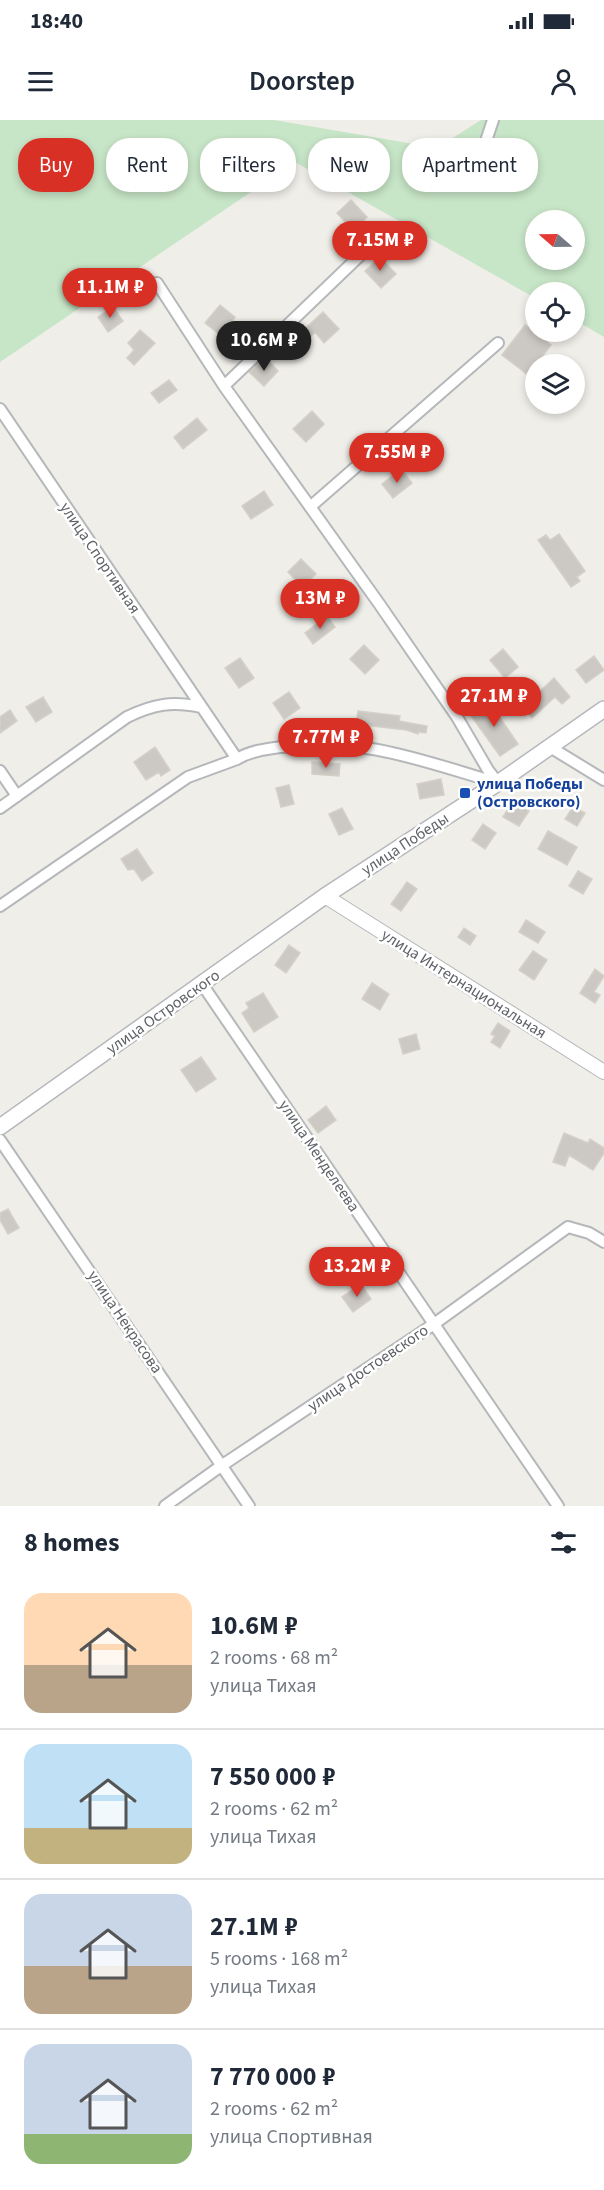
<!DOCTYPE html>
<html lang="en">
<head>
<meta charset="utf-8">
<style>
  body { margin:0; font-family:"Source Sans 3",sans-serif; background:#f2f2f3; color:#1f2937; height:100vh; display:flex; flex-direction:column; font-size:22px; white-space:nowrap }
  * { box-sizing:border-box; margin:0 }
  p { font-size:20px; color:#747a83 }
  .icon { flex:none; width:33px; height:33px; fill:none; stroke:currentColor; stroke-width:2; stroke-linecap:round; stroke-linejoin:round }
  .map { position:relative; height:1386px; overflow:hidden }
  .sheet { display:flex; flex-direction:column; background:#fff; flex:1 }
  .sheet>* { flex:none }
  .guide { position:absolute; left:18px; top:18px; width:568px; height:54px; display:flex; gap:12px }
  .needle { width:39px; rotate:290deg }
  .tools { position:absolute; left:525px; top:90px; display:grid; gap:12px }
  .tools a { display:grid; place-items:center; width:60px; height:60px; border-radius:50%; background:#fff; box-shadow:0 3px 9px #0003; font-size:30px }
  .price { position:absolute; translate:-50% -51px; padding:0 14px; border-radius:21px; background:#d93025; color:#fff; font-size:20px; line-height:39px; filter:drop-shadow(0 2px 3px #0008) }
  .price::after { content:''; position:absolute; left:50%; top:36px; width:18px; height:14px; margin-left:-9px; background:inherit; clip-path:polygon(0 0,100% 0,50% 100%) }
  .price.selected { background:#222; color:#fff }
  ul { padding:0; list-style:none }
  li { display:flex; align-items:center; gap:18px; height:150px; padding:0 24px }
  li+li { border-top:2px solid #e0e1e3 }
  li span { display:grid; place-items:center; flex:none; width:168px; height:120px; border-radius:18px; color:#555 }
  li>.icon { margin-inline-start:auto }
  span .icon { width:72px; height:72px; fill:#fffc; stroke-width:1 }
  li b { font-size:26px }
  h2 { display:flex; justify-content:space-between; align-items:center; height:72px; padding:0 24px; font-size:26px }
  .chip { padding:0 21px; border-radius:24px; background:#fff; box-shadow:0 3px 9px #0003; font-size:21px; line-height:54px }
  .chip.selected { background:#d93025; color:#fff }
  .status { display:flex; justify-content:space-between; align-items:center; height:42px; padding:0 30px; background:#fff; direction:ltr }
  .status svg { height:16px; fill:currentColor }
  header { display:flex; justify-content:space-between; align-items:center; height:78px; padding:0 24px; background:#fff; font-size:27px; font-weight:600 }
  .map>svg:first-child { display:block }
  .green { fill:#c7e5c7; fill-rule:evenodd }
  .building { fill:#ccc9c4; stroke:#d4d0c7; stroke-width:1.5 }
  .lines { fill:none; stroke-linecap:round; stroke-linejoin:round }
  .minor-casing { stroke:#b5b8bb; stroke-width:14 }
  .tertiary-casing { stroke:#b5b8bb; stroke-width:16 }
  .secondary-casing { stroke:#b4b7bb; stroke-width:18 }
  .minor { stroke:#fff; stroke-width:10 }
  .tertiary { stroke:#fff; stroke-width:14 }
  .secondary { stroke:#fff; stroke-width:15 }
  .transit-dot { fill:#1a4fb4; stroke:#fff; stroke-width:2 }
  .labels { text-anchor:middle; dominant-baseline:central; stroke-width:5; stroke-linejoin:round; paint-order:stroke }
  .street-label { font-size:16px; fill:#5f6367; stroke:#fff }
  .transit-label { font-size:16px; font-weight:bold; fill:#164399; stroke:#fff; text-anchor:start }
</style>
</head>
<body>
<div class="status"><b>18:40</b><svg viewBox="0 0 49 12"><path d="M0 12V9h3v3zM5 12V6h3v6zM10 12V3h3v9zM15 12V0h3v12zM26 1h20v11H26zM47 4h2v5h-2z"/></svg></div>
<header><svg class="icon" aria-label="menu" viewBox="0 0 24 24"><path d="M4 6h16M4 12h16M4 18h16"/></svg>Doorstep<svg class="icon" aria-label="person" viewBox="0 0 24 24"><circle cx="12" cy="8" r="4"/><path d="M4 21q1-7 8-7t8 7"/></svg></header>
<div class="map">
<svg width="604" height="1386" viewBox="0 0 604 1386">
  <rect width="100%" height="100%" fill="#f0eee8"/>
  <!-- green -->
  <path class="green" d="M0 0H274L437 28 481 0H604V217L575 200 574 172H536L535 178 295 42 0 242ZM536 100H574V140H536Z"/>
  <!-- building -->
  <path class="building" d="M351 80 367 97 353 111 337 93Z
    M380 137 396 154 381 168 365 151Z
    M220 185 235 197 220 215 205 203Z
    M113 187 123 201 108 212 98 197Z
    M323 192 339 209 324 223 315 212 299 228 287 216 293 210 298 215Z
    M525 205 551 225 528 255 502 235Z
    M140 210 155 223 134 245 127 238 134 230 128 223Z
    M265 237 278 251 264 266 249 252Z
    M169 260 177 270 159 283 151 273Z
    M312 291 324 304 306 322 293 309Z
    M197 298 207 310 183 329 174 317Z
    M401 349 412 363 393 378 382 364Z
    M264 371 273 385 251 399 242 386Z
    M559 414 585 451 577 457 580 461 571 467 538 420 546 415 550 420Z
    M301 439 316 454 302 467 288 452Z
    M298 464 309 475 300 484 296 480 293 483 286 475Z
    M327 496 335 507 313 524 305 513Z
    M364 525 379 540 365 554 350 539Z
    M503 529 518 547 505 558 490 540Z
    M594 536 604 550 586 563 576 550Z
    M240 538 254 558 239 568 225 548Z
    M554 558 570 577 562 584 555 577 532 598 515 579 530 565 538 573Z
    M289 572 300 588 284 599 273 583Z
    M43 577 52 592 36 602 26 587Z
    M488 580 518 624 500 636 469 593Z
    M10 590 17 601 0 613V597Z
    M358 591 400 596 399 601 427 606 426 613 418 612V614L406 610 356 604Z
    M155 627 170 650 161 656 159 652 146 660 134 642Z
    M312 642 340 644 339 656 312 654Z
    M441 659 444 675 420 679 417 664Z
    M289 665 294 684 281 687 276 668Z
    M513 681 529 691 519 706 503 697Z
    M573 687 585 693 577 706 565 699Z
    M342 688 353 709 339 715 329 694Z
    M483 704 496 713 485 729 472 720Z
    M548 711 577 727 567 745 538 729Z
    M137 729 153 753 142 761 134 749 128 750 121 739Z
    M578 751 592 759 583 774 569 766Z
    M407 762 417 769 401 791 391 784Z
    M526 800 545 812 538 823 519 812Z
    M464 808 476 816 470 825 458 817Z
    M289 825 300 833 286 853 275 845Z
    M533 831 547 840 534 860 519 850Z
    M595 849 604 856 594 872 600 875 595 883 580 873Z
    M372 863 389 874 380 890 362 879Z
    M263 873 278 897 254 912 242 893 249 888 246 883Z
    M498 903 510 911 500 928 491 922 495 916 491 914Z
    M416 914 420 929 403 934 399 919Z
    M201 937 216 959 196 972 181 950Z
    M326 986 336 1000 318 1013 308 1000Z
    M564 1013 588 1023 590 1019 604 1028V1033L593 1050 569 1035 565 1046 553 1042Z
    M8 1089 19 1108 8 1114 0 1100V1093Z
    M361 1164 371 1179 353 1192 342 1177Z"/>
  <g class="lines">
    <!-- minor casing -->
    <g class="minor-casing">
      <path id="minor" d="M485 24 493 0
        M157 163 224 266 380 485 457 597 488 650 498 663
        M224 266 373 123
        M0 289 237 639C250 631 266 629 281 627 361 616 423 641 498 663
        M310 387 498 223
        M550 627 604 660
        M0 651 17 676
        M0 688 127 597C154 584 172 581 201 587
        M0 786 188 657 237 639
        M202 864 558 1386
        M0 1020 249 1386
        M165 1386 221 1346 434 1204 568 1107 589 1113 604 1122"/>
    </g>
    <!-- tertiary casing -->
    <g class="tertiary-casing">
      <path id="tertiary" d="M325 776 604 952"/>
    </g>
    <!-- secondary casing -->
    <g class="secondary-casing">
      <path id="secondary" d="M0 1007 325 776 498 663 604 589"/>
    </g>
    <!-- minor -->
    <use href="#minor" class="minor"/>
    <!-- tertiary -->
    <use href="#tertiary" class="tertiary"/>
    <!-- secondary -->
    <use href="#secondary" class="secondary"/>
  </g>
  <!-- markers -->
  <rect class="transit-dot" x="459" y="667" width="12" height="12" rx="3"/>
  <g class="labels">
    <!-- street labels -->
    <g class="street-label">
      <text transform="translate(100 438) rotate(56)">улица Спортивная</text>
      <text transform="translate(405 724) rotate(-33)">улица Победы</text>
      <text transform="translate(464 864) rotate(32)">улица Интернациональная</text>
      <text transform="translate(163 892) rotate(-35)">улица Островского</text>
      <text transform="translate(319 1036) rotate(56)">улица Менделеева</text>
      <text transform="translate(125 1202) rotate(56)">улица Некрасова</text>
      <text transform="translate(368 1248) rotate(-34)">улица Достоевского</text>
    </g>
    <!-- transit labels -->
    <g class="transit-label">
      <text x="477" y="664">улица Победы<tspan x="477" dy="18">(Островского)</tspan></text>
    </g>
  </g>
</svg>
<div class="tools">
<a><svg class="needle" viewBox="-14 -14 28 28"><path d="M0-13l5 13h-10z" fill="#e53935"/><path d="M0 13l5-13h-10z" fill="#747a83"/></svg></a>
<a><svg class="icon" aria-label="locate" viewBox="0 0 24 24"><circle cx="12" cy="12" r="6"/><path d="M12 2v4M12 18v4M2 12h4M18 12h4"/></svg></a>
<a><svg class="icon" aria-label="layers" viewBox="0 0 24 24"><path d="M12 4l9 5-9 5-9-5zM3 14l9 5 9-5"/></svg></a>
</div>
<b class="price" style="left:380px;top:152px">7.15M ₽</b>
<b class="price" style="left:110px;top:199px">11.1M ₽</b>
<b class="price selected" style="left:264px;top:252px">10.6M ₽</b>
<b class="price" style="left:397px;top:364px">7.55M ₽</b>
<b class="price" style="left:320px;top:510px">13M ₽</b>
<b class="price" style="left:494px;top:608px">27.1M ₽</b>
<b class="price" style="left:326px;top:649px">7.77M ₽</b>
<b class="price" style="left:357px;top:1178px">13.2M ₽</b>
<div class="guide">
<a class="chip selected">Buy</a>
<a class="chip">Rent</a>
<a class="chip">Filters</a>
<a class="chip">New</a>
<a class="chip">Apartment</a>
</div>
</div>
<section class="sheet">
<h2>8 homes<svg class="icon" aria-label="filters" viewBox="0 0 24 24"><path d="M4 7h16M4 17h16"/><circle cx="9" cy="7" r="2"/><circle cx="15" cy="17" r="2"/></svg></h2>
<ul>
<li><span style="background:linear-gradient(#ffd9b3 60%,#b9a48a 0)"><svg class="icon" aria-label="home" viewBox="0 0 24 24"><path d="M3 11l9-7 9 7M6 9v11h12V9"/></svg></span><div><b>10.6M ₽</b><p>2 rooms · 68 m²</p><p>улица Тихая</p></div></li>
<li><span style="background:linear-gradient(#bfe0f5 70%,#c2b280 0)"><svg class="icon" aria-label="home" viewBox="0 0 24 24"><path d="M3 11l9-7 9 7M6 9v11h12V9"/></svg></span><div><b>7 550 000 ₽</b><p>2 rooms · 62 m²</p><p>улица Тихая</p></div></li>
<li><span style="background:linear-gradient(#c9d6e8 60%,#b9a48a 0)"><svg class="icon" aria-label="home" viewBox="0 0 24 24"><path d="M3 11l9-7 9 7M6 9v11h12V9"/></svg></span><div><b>27.1M ₽</b><p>5 rooms · 168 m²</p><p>улица Тихая</p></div></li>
<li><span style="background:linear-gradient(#c9d6e8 75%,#8fb573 0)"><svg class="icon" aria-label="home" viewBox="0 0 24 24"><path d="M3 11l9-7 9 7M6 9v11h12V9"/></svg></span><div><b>7 770 000 ₽</b><p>2 rooms · 62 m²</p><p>улица Спортивная</p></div></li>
</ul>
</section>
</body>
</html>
